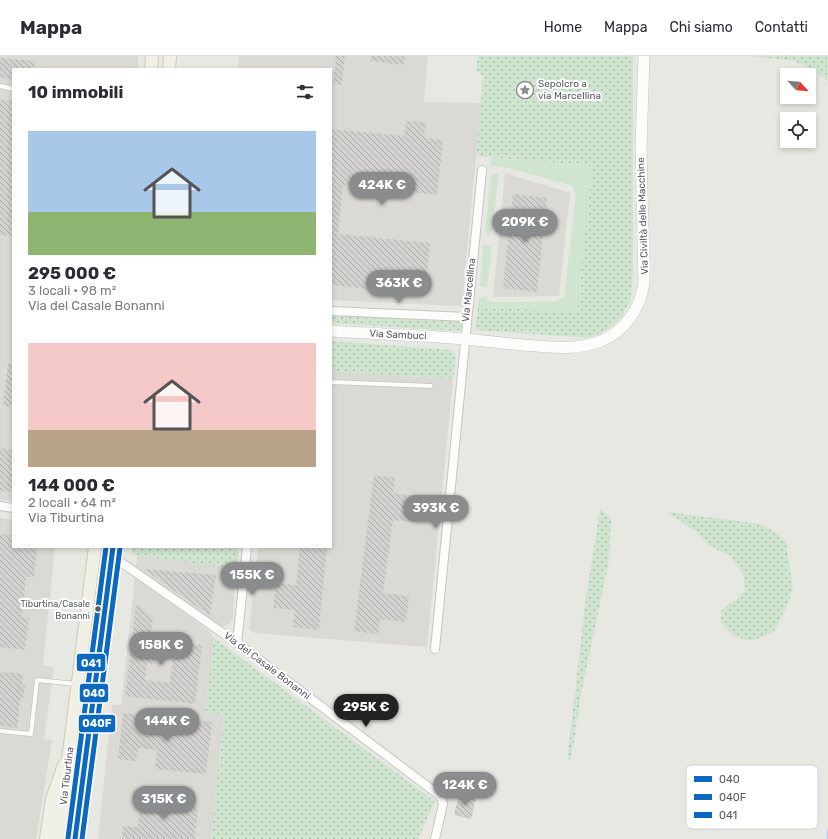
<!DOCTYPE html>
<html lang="it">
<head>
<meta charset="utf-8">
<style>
  body { margin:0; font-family:Rubik,sans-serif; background:#f7f7f7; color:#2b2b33; height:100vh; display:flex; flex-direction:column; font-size:15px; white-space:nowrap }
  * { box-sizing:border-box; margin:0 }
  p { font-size:13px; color:#7c7c81 }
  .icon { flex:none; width:22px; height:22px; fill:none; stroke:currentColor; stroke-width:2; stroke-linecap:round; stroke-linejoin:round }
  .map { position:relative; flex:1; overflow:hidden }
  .side { position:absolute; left:12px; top:12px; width:320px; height:480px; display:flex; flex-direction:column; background:#fff; border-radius:0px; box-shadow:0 2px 6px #0003 }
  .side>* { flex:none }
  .needle { width:26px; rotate:116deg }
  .tools { position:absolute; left:780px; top:12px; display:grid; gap:8px }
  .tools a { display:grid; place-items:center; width:36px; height:36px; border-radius:0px; background:#fff; box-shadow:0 2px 6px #0003; font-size:20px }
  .price { position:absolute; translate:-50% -34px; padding:0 9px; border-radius:14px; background:#8b8c8e; color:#fff; font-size:13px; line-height:26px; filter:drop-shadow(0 1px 2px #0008) }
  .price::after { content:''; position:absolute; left:50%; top:24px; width:12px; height:9px; margin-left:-6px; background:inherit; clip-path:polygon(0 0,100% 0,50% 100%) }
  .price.on { background:#222; color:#fff }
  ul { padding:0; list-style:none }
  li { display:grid; align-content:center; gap:8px; height:212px; padding:0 16px }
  li span { display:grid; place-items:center; height:124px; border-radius:0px; color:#555 }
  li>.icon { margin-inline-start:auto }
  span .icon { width:72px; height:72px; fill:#fffc; stroke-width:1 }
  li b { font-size:17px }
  h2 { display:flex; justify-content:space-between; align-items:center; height:48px; padding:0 16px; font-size:17px }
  header { display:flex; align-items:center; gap:24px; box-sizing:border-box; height:56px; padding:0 20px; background:#fff; border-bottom:1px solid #e1e1e2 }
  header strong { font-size:19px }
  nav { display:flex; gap:22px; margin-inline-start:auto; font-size:14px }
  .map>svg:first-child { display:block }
  .industrial { fill:#dad9d4 }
  .grass { fill:url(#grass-dots) }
  .garden { fill:#d0e5d0 }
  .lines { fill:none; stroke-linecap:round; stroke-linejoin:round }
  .stream { stroke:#b6d2f4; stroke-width:3 }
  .building { fill:url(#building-back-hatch) }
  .lane-casing { stroke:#c5c5c3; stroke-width:5.5 }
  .street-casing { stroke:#c5c5c3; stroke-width:10 }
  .secondary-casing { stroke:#c5c5c4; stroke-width:12 }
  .primary-casing { stroke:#cfcbb1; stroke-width:14 }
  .lane { stroke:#fcfcfb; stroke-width:4 }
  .street { stroke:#fcfcfb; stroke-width:8 }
  .secondary { stroke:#fcfcfb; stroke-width:11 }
  .primary { stroke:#f0f0e6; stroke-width:12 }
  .bus-1-casing { stroke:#fff; stroke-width:8 }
  .bus-2-casing { stroke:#fff; stroke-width:8 }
  .bus-3-casing { stroke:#fff; stroke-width:8 }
  .bus-1 { stroke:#0c69bf; stroke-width:5 }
  .bus-2 { stroke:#0c69bf; stroke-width:5 }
  .bus-3 { stroke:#0c69bf; stroke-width:5 }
  .bus-dot { fill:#595b60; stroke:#fff; stroke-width:1.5 }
  .labels { text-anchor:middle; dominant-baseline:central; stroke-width:4; stroke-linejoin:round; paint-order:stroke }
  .bus-label { font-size:9px; fill:#595b60; stroke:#fff; text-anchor:end }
  .poi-label { font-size:10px; fill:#595b60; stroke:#fff; text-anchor:start }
  .street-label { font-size:10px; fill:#595b60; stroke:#fff }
  .key { fill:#fff; stroke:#cdcecf; stroke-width:1 }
  .key-label { font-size:11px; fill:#595b60 }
  .line-badge { stroke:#fff; stroke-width:1.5 }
  .badge-label { font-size:11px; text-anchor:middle; font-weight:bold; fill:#fff }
</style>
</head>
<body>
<header>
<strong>Mappa</strong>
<nav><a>Home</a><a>Mappa</a><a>Chi siamo</a><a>Contatti</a></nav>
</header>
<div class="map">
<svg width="828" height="783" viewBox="0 0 828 783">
  <defs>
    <pattern id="grass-dots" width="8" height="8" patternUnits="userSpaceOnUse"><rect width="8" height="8" fill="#d0e5d0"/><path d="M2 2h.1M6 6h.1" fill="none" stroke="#acbdac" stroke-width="1.8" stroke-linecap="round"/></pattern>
    <pattern id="building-back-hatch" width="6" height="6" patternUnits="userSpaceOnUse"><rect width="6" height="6" fill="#d2d1ce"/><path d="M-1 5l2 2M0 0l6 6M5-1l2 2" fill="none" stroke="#adadab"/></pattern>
  </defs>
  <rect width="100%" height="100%" fill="#e8e8e3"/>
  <!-- industrial -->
  <path class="industrial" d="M0 0H138V13H13V445L0 443Z
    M239 0H428L424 46 481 47 462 250 331 244V13H238Z
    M505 117 570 137 559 240 493 241Z
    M331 315 453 323 427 591 255 577 249 574 258 491H331Z
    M0 462 13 464V491H55L43 609 54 611 44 683 52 684 36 783H0Z
    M138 491H239L234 535 233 563 230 568 225 570H220L136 513Z
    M135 522 207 573 214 582 205 657 224 659 211 783H98L112 649H121Z"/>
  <!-- grass -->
  <path class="grass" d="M478 0H633V215L631 242 622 261 609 273 589 282 475 274 478 250 577 256 591 110 476 100 483 20 476 14Z
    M748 0H828V26L815 15 794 5Z
    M331 260H341L462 266 461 274 454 275 331 267Z
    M331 285 452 294 456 300 453 323 331 315Z
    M600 453 611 462 609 505 581 638 571 704 567 705 586 541Z
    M667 456 761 468 776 477 786 486 793 533 787 550 774 576 752 585 733 580 721 567V555L730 547 740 541 745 532 743 518 731 501 709 489 695 475Z
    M132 491H237L234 512 131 499Z
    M214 582 435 745 418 783H211L224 659 205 657Z"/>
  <!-- garden -->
  <path class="garden" d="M491 102 592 110 577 257 478 250 479 242 487 240V244L490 246H553L564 242 576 140 573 131 566 128 505 111 491 110Z
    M499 117 491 180 485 176 491 119Z
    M483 189H492L487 232 480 230Z"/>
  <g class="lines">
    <!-- stream -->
    <path class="stream" d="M828 783V775"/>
  </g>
  <!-- building -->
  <path class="building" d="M336 0H345L342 29 333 28Z
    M371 0H405L404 9 370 5Z
    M0 2 35 5 34 13H13V23L0 22Z
    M0 44 13 45V180L0 179Z
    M406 65 426 66 424 82 443 84 437 139 343 129 338 178 430 187 425 239 331 229V73L404 80Z
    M513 138 547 142 537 236 503 232Z
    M8 307H13V351L3 350Z
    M0 392 13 394V436L0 435Z
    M374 419 395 422 393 437 416 440 413 466 393 464 383 537 409 540 406 566 380 563 378 578 354 575Z
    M0 478 13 479V491H37L34 521H26L22 561 29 562 25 594 0 591Z
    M300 491H327L319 574 293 571 295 554 273 552 276 527 296 529Z
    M144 513 216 519 210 560Z
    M136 549 141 550 153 562 149 593H157L155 608 147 607 145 624 170 627 175 586 202 589 195 648 125 640Z
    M0 616 23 618 22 629H25L23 643H20L17 672 0 670Z
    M123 657 212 666 206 718 155 713 157 694 138 692 136 705 118 703Z
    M155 738 188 741 187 750H198L195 783H122L123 770 138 771 141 743 154 744Z
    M459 738 476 742 471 763 454 759Z"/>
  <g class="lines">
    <!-- lane casing -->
    <g class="lane-casing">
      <path id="lane" d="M0 30 13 33
        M331 326 431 330
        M0 675 31 678 37 624 76 628"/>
    </g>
    <!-- street casing -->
    <g class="street-casing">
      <path id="street" d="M331 255 467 261
        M0 450 13 452
        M112 500 237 587 439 739 442 744 443 748 435 783
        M237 587 247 491
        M435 593 482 114"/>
    </g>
    <!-- secondary casing -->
    <g class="secondary-casing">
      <path id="secondary" d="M331 275C376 278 420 279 465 283 484 285 503 287 523 289 549 291 575 295 601 285 625 275 641 252 644 226L641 91 644 0"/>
    </g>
    <!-- primary casing -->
    <g class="primary-casing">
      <path id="primary" d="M151 13 152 0
        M169 13 170 0
        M46 783 52 743 64 709
        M58 783 95 491
        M75 783 113 491"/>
    </g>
    <!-- lane -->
    <use href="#lane" class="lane"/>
    <!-- street -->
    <use href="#street" class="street"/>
    <!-- secondary -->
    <use href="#secondary" class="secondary"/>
    <!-- primary -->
    <use href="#primary" class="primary"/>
    <!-- bus-1 casing -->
    <g class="bus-1-casing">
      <path id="bus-1" d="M75 783 113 491"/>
    </g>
    <!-- bus-2 casing -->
    <g class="bus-2-casing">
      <path id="bus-2" d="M82 783 120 492"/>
    </g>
    <!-- bus-3 casing -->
    <g class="bus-3-casing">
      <path id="bus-3" d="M68 782 106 491"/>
    </g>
    <!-- bus-1 -->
    <use href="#bus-1" class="bus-1"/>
    <!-- bus-2 -->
    <use href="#bus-2" class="bus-2"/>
    <!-- bus-3 -->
    <use href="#bus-3" class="bus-3"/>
  </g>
  <!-- icons -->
  <defs>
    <g id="sight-ring" transform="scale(0.9)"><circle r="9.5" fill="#fff" stroke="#8b8c8e" stroke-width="1.5"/><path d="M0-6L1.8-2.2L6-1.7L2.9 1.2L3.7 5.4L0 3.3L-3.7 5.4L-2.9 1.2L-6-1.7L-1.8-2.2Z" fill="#8b8c8e"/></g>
  </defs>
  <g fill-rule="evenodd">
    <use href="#sight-ring" x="525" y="34"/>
  </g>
  <!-- markers -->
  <circle class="bus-dot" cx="98" cy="553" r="3.5"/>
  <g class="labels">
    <!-- bus labels -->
    <g class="bus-label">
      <text x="90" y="548">Tiburtina/Casale<tspan x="90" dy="12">Bonanni</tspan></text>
    </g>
    <!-- poi labels -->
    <g class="poi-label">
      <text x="538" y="28">Sepolcro a<tspan x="538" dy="12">via Marcellina</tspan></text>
    </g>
    <!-- street labels -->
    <g class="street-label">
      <text transform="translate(643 160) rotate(-92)">Via Civiltà delle Macchine</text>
      <text transform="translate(469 234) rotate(-84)">Via Marcellina</text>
      <text transform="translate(398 279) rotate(3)">Via Sambuci</text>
      <text transform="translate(267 610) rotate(37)">Via del Casale Bonanni</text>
      <text transform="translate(67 720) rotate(-83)">Via Tiburtina</text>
    </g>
  </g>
  <!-- legend -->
  <rect x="686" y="709" width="132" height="64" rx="6" class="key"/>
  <rect x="694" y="720" width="18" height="6" fill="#0c69bf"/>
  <rect x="694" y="738" width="18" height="6" fill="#0c69bf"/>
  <rect x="694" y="756" width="18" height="6" fill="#0c69bf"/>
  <g class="key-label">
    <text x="719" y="727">040</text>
    <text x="719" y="745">040F</text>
    <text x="719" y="763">041</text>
  </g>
  <g class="line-badge">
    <rect x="76" y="597" width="30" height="19" rx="4" fill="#0c69bf"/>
    <rect x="79" y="627" width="30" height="20" rx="4" fill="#0c69bf"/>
    <rect x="78" y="658" width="38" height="19" rx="4" fill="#0c69bf"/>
  </g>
  <g class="badge-label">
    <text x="91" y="611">041</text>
    <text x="94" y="641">040</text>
    <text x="97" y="671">040F</text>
  </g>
</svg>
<div class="tools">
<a><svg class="needle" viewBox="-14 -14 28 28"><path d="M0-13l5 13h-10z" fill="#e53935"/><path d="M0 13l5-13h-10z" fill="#7c7c81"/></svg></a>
<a><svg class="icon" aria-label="locate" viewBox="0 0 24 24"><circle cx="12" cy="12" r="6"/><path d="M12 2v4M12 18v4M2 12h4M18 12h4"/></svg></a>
</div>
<b class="price" style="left:382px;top:150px">424K €</b>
<b class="price" style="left:525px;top:187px">209K €</b>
<b class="price" style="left:399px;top:248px">363K €</b>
<b class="price" style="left:436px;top:473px">393K €</b>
<b class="price" style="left:252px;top:540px">155K €</b>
<b class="price" style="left:161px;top:610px">158K €</b>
<b class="price on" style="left:366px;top:672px">295K €</b>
<b class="price" style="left:167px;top:686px">144K €</b>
<b class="price" style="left:465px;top:750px">124K €</b>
<b class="price" style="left:164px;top:764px">315K €</b>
<section class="side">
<h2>10 immobili<svg class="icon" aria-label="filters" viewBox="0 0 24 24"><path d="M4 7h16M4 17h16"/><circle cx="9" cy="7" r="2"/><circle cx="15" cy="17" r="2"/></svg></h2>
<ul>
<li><span style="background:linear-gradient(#a9c7e8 65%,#8fb573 0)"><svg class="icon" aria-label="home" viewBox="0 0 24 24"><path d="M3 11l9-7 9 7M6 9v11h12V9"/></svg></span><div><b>295 000 €</b><p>3 locali · 98 m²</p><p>Via del Casale Bonanni</p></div></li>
<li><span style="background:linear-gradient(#f6c9c9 70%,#b9a48a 0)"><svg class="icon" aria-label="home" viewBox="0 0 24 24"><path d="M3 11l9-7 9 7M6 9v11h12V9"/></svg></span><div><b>144 000 €</b><p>2 locali · 64 m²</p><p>Via Tiburtina</p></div></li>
</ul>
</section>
</div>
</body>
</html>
